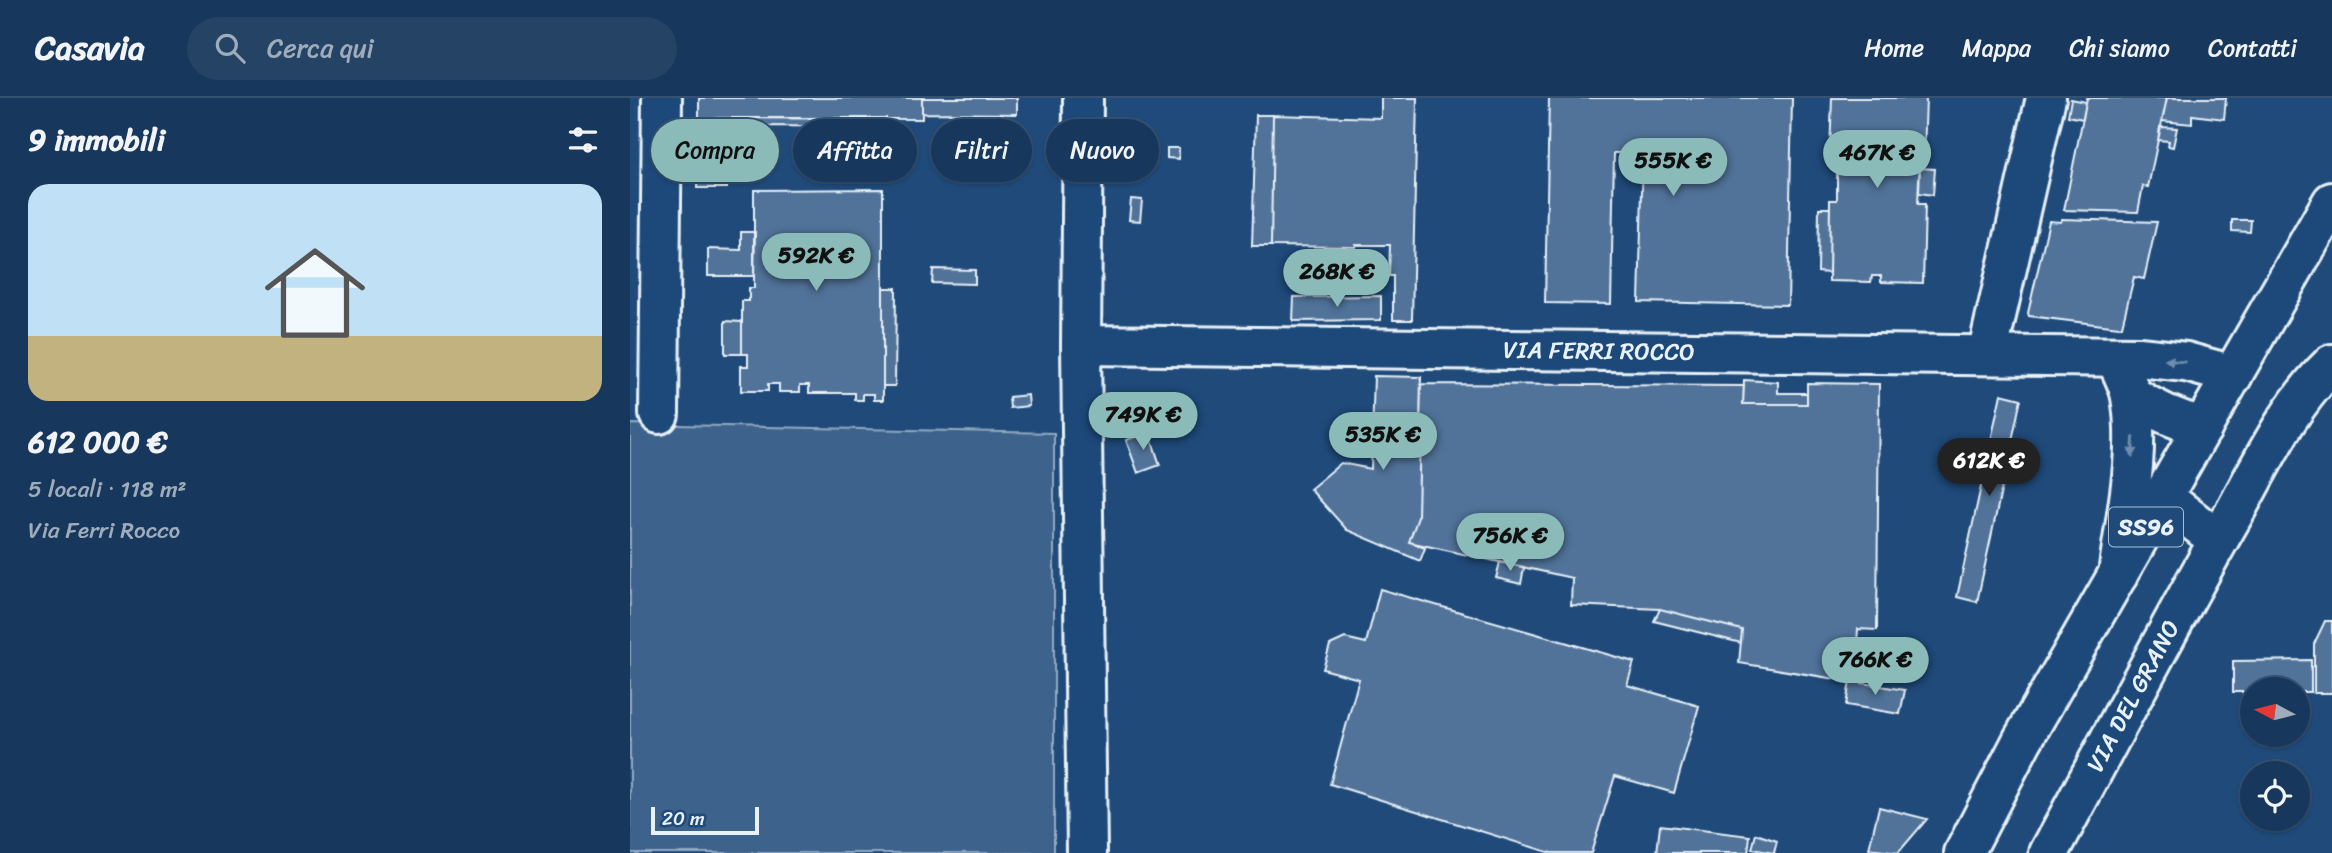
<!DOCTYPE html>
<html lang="it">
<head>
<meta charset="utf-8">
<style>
  body { margin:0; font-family:Sriracha,sans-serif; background:#244365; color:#f1f3f6; height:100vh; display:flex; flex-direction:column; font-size:26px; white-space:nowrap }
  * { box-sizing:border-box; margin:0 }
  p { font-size:23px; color:#9eacbb }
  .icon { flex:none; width:38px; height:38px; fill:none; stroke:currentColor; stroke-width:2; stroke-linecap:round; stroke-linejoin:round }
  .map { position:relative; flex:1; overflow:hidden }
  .drawer { display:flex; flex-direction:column; background:#17385c; width:630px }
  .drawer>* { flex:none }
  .guide { position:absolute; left:21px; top:21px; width:665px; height:63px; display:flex; gap:14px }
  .needle { width:46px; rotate:277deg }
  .tools { position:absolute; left:1610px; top:579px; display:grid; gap:14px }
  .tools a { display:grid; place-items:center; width:70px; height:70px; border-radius:50%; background:#17385c; box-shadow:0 2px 5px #0004,0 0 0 2px #365272; font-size:35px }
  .scale { position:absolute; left:21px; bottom:18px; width:108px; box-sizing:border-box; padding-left:7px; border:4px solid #e8f1f8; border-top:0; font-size:19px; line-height:24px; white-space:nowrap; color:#e8f1f8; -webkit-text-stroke:5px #1f4a7a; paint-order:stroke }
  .price { position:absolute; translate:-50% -60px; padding:0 16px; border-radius:24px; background:#8bbbb9; color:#111; font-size:23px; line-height:46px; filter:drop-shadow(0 2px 4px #0008) }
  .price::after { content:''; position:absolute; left:50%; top:42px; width:21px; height:16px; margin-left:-10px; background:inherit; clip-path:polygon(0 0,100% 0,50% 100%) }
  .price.selected { background:#222; color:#fff }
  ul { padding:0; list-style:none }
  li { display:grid; align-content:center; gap:14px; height:371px; padding:0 28px }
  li+li { border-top:2px solid #365272 }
  li span { display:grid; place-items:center; height:217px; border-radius:21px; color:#555 }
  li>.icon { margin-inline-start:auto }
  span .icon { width:126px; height:126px; fill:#fffc; stroke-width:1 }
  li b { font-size:30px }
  h2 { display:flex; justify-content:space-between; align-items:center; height:84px; padding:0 28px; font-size:30px }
  .chip { padding:0 24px; border-radius:32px; background:#17385c; box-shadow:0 2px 5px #0004,0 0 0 2px #365272; font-size:24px; line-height:63px }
  .chip.selected { background:#8bbbb9; color:#111 }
  header { display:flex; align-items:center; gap:42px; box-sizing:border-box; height:98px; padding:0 35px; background:#17385c; border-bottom:2px solid #365272 }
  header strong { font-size:33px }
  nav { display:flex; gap:38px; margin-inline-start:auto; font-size:24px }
  .search { width:490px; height:63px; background:#244365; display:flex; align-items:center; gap:18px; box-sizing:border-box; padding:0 24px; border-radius:38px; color:#9eacbb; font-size:26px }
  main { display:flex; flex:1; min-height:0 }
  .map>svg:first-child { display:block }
  .green { fill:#3c628c; stroke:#92aac2; stroke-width:2 }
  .building { fill:#517399; stroke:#e8f1f8; stroke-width:2 }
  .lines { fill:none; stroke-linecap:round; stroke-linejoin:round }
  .minor-casing { stroke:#e8f1f8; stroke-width:44 }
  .major-casing { stroke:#e8f1f8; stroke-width:44 }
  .minor { stroke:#1f4a7a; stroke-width:38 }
  .major { stroke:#1f4a7a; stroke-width:38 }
  .oneway { fill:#6f8dac }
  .labels { text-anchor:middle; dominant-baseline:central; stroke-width:6; stroke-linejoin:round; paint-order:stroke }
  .shield { fill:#1f4a7a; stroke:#acbfd2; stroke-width:2 }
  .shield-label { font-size:23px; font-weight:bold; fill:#e8f1f8 }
  .street-label { font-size:24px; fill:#e8f1f8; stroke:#1f4a7a }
</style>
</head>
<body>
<header>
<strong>Casavia</strong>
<div class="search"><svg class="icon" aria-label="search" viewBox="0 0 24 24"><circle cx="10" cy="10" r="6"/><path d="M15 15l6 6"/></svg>Cerca qui</div>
<nav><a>Home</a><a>Mappa</a><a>Chi siamo</a><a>Contatti</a></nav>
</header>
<main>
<section class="drawer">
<h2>9 immobili<svg class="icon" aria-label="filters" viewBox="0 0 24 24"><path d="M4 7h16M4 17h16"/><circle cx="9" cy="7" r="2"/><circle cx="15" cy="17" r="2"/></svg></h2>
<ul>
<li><span style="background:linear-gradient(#bfe0f5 70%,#c2b280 0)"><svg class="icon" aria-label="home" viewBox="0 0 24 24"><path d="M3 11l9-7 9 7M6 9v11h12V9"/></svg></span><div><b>612 000 €</b><p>5 locali · 118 m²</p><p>Via Ferri Rocco</p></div></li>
</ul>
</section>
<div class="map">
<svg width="1702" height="755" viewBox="0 0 1702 755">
  <rect width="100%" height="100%" fill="#1f4a7a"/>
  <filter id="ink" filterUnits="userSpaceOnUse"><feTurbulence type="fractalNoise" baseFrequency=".0143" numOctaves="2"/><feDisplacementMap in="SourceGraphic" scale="14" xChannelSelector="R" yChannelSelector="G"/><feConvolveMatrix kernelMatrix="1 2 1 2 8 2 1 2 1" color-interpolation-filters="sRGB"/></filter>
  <g filter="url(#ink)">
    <!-- green -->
    <path class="green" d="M0 326 424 335V755H0Z"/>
    <!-- building -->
    <path class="building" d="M69 0H292V21L69 20Z
      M292 0H387V16L292 15Z
      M751 0H787L782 222H763V178H759L760 147H726V149L641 148 643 17 751 20Z
      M919 0H1162L1158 207 1009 204 1013 55H984L981 206 915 205Z
      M1202 0H1296L1294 57H1290L1288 106H1295L1293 185 1251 184V178H1242L1241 184 1199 183 1200 102H1207V55H1200Z
      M1457 0H1537L1518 89 1513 88 1508 114 1434 112Z
      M1537 0H1596L1594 21 1562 17V26L1532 23Z
      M1441 1 1456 4 1453 21 1438 18Z
      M626 17H643L641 148H622Z
      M69 20H256V29L124 28 123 53 98 52 97 90H67Z
      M1530 29 1547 30 1543 49 1538 48 1539 43 1528 42Z
      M537 50H549V61L537 60Z
      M1290 70 1305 71 1303 97 1289 95Z
      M253 91V302H244V296H233V302H225V295H179V287H170V294H149V286H138V293H111V268H118V256H112V203H119V190H124V92Z
      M501 101 512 102 510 123 499 122Z
      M1189 110H1200L1199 175 1188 174Z
      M1432 121 1527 124 1514 181 1504 179 1492 228 1489 229 1399 218 1398 215 1419 123 1431 124Z
      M1602 122H1621L1620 134 1602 133Z
      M111 134H125L124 178H78V151L111 152Z
      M303 171 345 172V186L302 185Z
      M253 190H266L265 288H253Z
      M751 198V222L663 223 664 199Z
      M95 223 112 224V256H95Z
      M744 278 791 279 788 419 779 444 795 450 790 463 717 432 680 391 711 365 741 371Z
      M1114 282 1148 284V295H1177V306H1113Z
      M1177 285 1249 286 1247 532 1228 531 1224 584 1109 565 1112 532 1030 511 941 507 942 480 779 444 788 419 791 286 1114 288 1113 306H1177Z
      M1371 296 1391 301 1347 504 1327 499Z
      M398 297 399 308 380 310 379 299Z
      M519 334 530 367 508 375 496 342Z
      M870 464 894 469 891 486 866 480Z
      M750 491 1004 564 997 587 1069 608 1044 695 985 678 961 755H921L700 686 729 581 693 571 700 547 715 540 736 545Z
      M1030 511 1112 532 1111 545 1024 523Z
      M1695 523H1702V595H1684V546Z
      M1681 562V594H1668V592H1622V594H1603V563Z
      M1220 583 1275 592 1270 616 1216 607Z
      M1249 709 1297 721 1268 755 1239 751Z
      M1030 727 1120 738 1118 755H1027Z
      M1126 736 1147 743 1144 755 1122 751Z"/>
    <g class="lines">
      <!-- minor casing -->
      <g class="minor-casing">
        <g id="minor">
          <path id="s1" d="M451 247 1509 259 1556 264 1603 277"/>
          <path d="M1357 257 1416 0"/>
          <path d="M1485 259C1491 272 1499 286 1501 299 1511 357 1495 420 1488 477"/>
          <path d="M1501 297C1525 313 1546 322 1573 329"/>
          <path d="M29 316 32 0"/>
          <path d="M1533 399 1588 442"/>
          <path id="s2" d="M1419 755C1480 642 1539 528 1603 417 1632 365 1659 307 1702 266"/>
        </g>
      </g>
      <!-- major casing -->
      <g class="major-casing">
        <path id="major" d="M453 0 451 247 457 755
          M1334 755 1392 643 1702 104"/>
      </g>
      <!-- minor -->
      <use href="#minor" class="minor"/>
      <!-- major -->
      <use href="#major" class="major"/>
    </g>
    <!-- one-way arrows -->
    <defs><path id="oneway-solid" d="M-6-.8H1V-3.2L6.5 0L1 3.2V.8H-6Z" transform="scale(1.75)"/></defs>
    <g class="oneway">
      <use href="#oneway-solid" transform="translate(1545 263) rotate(-174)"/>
      <use href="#oneway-solid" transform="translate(1503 349) rotate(93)"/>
    </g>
  </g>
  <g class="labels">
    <!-- shield labels -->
    <rect class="shield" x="1479" y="409.5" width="74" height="39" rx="5"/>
    <g class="shield-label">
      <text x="1516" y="429">SS96</text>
    </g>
    <!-- street labels -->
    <g class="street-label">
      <text stroke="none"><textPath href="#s1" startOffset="518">VIA FERRI ROCCO</textPath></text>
      <text stroke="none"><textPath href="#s2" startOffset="178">VIA DEL GRANO</textPath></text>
    </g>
  </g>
</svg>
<div class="tools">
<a><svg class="needle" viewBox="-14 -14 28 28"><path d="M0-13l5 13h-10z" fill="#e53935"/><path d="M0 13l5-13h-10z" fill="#9eacbb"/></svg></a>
<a><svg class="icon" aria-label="locate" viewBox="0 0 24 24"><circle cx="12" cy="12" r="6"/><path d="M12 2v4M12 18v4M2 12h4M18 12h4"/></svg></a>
</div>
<div class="scale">20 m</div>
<b class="price" style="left:1247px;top:92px">467K €</b>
<b class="price" style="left:1043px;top:100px">555K €</b>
<b class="price" style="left:186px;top:195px">592K €</b>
<b class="price" style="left:707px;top:211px">268K €</b>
<b class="price" style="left:513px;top:354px">749K €</b>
<b class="price" style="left:753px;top:374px">535K €</b>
<b class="price selected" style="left:1359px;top:400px">612K €</b>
<b class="price" style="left:880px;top:475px">756K €</b>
<b class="price" style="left:1245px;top:599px">766K €</b>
<div class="guide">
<a class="chip selected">Compra</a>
<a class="chip">Affitta</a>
<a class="chip">Filtri</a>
<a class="chip">Nuovo</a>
</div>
</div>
</main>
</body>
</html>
